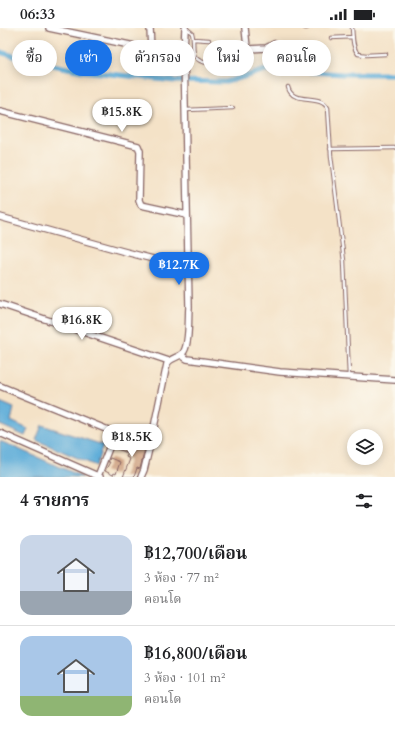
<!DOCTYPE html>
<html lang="th">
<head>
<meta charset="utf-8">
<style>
  body { margin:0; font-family:Cardo,"Noto Serif Thai",serif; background:#f6f6f6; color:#202124; height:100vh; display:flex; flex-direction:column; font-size:15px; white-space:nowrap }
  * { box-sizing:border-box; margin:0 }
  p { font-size:13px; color:#757577 }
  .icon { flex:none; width:22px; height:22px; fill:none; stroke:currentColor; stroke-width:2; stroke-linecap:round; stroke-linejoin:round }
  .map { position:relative; height:449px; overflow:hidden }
  .details { display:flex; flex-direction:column; background:#fff; flex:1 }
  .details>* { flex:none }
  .top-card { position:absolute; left:12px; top:12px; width:371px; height:36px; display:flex; gap:8px }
  .fabs { position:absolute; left:347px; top:401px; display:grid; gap:8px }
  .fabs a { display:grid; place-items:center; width:36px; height:36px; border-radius:50%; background:#fff; box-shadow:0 2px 10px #0003; font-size:20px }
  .price { position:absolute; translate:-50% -34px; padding:0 9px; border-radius:14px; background:#fff; color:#222; font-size:13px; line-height:26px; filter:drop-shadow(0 1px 2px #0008) }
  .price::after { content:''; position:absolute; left:50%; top:24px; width:12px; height:9px; margin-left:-6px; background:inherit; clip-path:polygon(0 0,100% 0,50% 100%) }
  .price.current { background:#1a73e8; color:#fff }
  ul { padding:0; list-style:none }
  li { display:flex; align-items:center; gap:12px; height:100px; padding:0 20px }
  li+li { border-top:1px solid #e0e0e0 }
  li span { display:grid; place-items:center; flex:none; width:112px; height:80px; border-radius:12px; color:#555 }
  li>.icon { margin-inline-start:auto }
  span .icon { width:48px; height:48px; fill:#fffc; stroke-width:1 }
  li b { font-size:17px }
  h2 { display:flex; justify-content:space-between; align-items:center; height:48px; padding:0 20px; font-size:17px }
  .pill { padding:0 14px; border-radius:18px; background:#fff; box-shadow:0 2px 10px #0003; font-size:14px; line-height:36px }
  .pill.current { background:#1a73e8; color:#fff }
  .status { display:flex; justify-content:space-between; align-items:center; height:28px; padding:0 20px; background:#fff; direction:ltr }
  .status svg { height:11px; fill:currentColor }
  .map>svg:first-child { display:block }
  .water { fill:#60aed9; stroke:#556682 }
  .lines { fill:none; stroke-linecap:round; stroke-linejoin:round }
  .canal { stroke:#60aed9; stroke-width:5 }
  .building { fill:#d0a586 }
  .lane-casing { stroke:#866362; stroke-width:4.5 }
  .street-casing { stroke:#866362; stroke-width:8 }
  .lane { stroke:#fff; stroke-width:2.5 }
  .street { stroke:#fff; stroke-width:5.5 }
</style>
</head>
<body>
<div class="status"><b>06:33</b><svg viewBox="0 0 49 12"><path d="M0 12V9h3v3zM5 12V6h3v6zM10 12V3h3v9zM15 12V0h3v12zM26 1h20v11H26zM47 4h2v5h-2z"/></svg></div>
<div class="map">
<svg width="395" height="449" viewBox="0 0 395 449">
  <rect width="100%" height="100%" fill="#fbf7ec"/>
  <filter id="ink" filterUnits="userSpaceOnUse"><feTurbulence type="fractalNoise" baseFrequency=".025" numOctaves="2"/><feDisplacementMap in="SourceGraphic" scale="8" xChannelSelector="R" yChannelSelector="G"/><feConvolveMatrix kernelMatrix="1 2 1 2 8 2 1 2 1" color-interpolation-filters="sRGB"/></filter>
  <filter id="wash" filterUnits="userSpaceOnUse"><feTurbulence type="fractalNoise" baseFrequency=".012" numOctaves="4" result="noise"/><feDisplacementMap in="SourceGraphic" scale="16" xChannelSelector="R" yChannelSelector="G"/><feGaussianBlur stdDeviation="0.9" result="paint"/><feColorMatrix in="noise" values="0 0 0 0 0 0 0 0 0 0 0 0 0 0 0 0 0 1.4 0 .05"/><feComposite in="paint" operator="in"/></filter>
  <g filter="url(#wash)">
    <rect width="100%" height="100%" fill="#f4e2c7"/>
    <!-- water -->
    <path class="water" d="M0 374 14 380 11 393 28 401 25 408 0 397Z
      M42 397 103 417 96 438 36 412Z
      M0 413 83 449H3L0 448Z"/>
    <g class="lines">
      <!-- canal -->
      <path class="canal" d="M0 24 27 32 83 43 175 53 226 54 266 42H284L343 46H395"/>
    </g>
    <g id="blocks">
      <!-- building -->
      <path class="building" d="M120 412 145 421 140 441 137 440 134 449H123L130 431 126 429 128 425 117 421Z
        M110 430 120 434 116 446 114 445 113 447 105 443 110 434H108Z"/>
    </g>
  </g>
  <g filter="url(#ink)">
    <use href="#blocks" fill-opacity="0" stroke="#866362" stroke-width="1"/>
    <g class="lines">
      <!-- lane casing -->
      <g class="lane-casing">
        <path id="lane" d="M186 0 192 5C196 19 187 32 208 35
          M305 0H307
          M352 0C353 9 352 19 358 26L366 27 386 26
          M331 10 353 9
          M193 11 209 12
          M288 59C292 78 321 64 328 80L331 128 344 233 349 348
          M186 82 233 80
          M330 121 395 120"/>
      </g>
      <!-- street casing -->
      <g class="street-casing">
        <path id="street" d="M49 0 168 25H184
          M150 0 151 22
          M245 0 247 19 249 21 266 20 274 16
          M0 83 138 118 140 123 139 172 141 177 187 187
          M0 189 122 223 188 240
          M0 276 169 333
          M181 327 187 331 280 344 395 352
          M0 358 150 419
          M0 405 100 449
          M98 448 111 415
          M141 449 144 442 153 404 167 336C170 330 177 330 182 326 190 319 188 290 189 279L184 25 185 0"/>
      </g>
      <!-- lane -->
      <use href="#lane" class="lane"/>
      <!-- street -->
      <use href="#street" class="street"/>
    </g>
  </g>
</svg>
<div class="fabs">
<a><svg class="icon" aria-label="layers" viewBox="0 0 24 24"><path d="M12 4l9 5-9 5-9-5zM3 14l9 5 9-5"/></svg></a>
</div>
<b class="price" style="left:122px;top:105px">฿15.8K</b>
<b class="price current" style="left:179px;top:258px">฿12.7K</b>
<b class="price" style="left:82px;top:313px">฿16.8K</b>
<b class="price" style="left:132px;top:430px">฿18.5K</b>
<div class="top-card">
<a class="pill">ซื้อ</a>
<a class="pill current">เช่า</a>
<a class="pill">ตัวกรอง</a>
<a class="pill">ใหม่</a>
<a class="pill">คอนโด</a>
</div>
</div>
<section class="details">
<h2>4 รายการ<svg class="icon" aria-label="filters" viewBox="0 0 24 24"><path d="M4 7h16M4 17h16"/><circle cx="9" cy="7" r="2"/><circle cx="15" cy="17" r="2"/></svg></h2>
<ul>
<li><span style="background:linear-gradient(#c9d6e8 70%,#9aa5b1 0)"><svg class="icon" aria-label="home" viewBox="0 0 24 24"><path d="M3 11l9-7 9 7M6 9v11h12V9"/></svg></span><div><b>฿12,700/เดือน</b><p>3 ห้อง · 77 m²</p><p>คอนโด</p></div></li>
<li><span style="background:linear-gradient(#a9c7e8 75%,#8fb573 0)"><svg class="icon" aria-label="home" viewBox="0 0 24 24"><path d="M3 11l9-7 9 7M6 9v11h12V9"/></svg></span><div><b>฿16,800/เดือน</b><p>3 ห้อง · 101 m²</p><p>คอนโด</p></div></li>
</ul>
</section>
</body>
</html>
